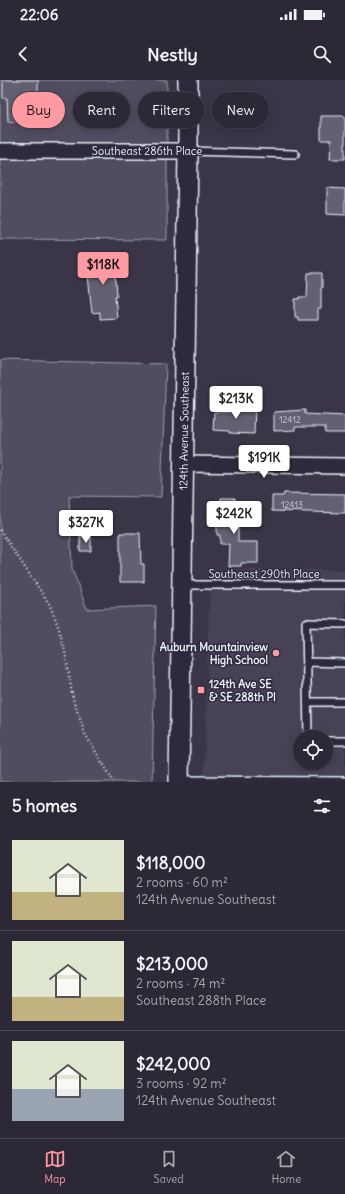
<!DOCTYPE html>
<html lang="en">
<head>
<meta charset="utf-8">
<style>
  body { margin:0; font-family:Delius,sans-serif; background:#383442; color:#f1f3f6; height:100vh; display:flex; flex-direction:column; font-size:15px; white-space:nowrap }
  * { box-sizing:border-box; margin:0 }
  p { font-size:13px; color:#a6a6ad }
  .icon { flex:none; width:22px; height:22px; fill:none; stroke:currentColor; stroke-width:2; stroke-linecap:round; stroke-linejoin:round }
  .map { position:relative; height:702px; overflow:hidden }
  .details { display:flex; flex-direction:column; background:#2c2836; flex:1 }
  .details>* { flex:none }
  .banner { position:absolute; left:12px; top:12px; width:321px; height:36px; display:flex; gap:8px }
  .fabs { position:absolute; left:293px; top:650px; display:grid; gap:8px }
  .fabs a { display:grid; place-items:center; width:40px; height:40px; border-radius:50%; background:#2c2836; box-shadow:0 2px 10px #0003,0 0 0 1px #484451; font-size:20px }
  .price { position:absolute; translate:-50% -34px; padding:0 9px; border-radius:4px; background:#fff; color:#222; font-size:13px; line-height:26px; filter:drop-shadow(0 1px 2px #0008) }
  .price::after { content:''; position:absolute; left:50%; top:24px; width:12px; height:9px; margin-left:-6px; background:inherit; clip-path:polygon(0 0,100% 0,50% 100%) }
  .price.selected { background:#ff9aa2; color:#111 }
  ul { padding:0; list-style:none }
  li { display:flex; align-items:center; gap:12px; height:100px; padding:0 12px }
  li+li { border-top:1px solid #484451 }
  li span { display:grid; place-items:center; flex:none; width:112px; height:80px; border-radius:0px; color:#555 }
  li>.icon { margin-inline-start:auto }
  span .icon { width:48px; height:48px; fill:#fffc; stroke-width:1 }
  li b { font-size:17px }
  h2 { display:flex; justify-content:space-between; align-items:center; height:48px; padding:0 12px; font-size:17px }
  .tag { padding:0 14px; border-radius:18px; background:#2c2836; box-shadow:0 2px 10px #0003,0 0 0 1px #484451; font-size:14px; line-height:36px }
  .tag.selected { background:#ff9aa2; color:#111 }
  .status { display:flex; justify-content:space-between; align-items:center; height:28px; padding:0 20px; background:#2c2836; direction:ltr }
  .status svg { height:11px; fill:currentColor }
  header { display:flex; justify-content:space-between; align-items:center; height:52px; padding:0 12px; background:#2c2836; font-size:18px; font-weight:700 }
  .menu { display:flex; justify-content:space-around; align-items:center; height:56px; border-top:1px solid #484451; background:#2c2836; font-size:11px; color:#a6a6ad }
  .menu a { display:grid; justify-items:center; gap:2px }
  .menu .selected { color:#ff9aa2 }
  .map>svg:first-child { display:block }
  .built { fill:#464354; fill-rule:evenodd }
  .green { fill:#504e5f; stroke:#9ca0ac }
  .building { fill:#636171; stroke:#e8f1f8 }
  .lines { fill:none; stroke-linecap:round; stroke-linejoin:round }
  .service-casing { stroke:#e8f1f8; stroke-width:10 }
  .minor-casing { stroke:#e8f1f8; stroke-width:18 }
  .tertiary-casing { stroke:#e8f1f8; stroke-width:22 }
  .path { stroke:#e8f1f8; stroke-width:2.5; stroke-dasharray:1 3; stroke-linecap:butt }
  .service { stroke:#2f2a3d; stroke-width:7 }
  .minor { stroke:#2f2a3d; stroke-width:15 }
  .tertiary { stroke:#2f2a3d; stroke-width:19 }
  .poi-dot { fill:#ff9aa2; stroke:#2f2a3d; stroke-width:1.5 }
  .labels { text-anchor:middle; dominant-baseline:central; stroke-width:3; stroke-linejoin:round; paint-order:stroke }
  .number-label { font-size:9px; fill:#c7cdd6 }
  .street-label { font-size:11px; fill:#e8f1f8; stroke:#2f2a3d }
  .poi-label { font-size:11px; font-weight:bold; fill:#e8f1f8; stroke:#2f2a3d; text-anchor:end }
</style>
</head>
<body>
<div class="status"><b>22:06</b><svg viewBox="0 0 49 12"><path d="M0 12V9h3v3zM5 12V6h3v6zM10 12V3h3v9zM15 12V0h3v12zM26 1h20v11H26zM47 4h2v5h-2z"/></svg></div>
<header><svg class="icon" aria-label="back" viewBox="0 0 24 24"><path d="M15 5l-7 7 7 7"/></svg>Nestly<svg class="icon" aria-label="search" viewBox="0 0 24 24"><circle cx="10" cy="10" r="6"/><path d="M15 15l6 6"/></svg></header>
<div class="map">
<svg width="345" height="702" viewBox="0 0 345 702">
  <rect width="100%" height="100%" fill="#3a3648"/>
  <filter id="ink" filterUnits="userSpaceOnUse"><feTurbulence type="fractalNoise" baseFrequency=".025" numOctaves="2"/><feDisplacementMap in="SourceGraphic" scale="8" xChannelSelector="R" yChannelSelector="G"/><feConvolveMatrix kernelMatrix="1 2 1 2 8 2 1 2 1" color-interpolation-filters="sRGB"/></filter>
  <g filter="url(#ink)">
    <!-- built -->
    <path class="built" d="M210 490H345V698H204ZM300 657H326V683H300Z"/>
    <!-- green -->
    <path class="green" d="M0 0H167V160L0 159Z
      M0 280 166 284 161 417 69 416 72 489 87 529 156 526 152 702H0Z"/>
    <!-- building -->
    <path class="building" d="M3 0H38V23H36V41L8 42 7 18H3Z
      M321 36H345V79H330L331 60H321Z
      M327 108 345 109V135L327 134Z
      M111 174V183H113V186H115L117 216H115L117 238 100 239V232L92 233 87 186H88V175Z
      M308 193H322V208H321V229H318V240H298V237H295V219H299V217H307Z
      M231 324 255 325 254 354 230 353V351L213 350 214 332H230Z
      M305 330V334L345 336V353H325V347H295V350L274 351V332Z
      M284 413 345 414V433L272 431V416H283Z
      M221 418H235V422H238V462H258V483H241V486H228L229 464H220V455H217V431H219V422H221Z
      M120 453H140L141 484H144V502H120Z
      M80 456H91V471H80Z"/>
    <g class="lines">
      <!-- service casing -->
      <g class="service-casing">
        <path id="service" d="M189 71 295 74
          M183 505H345
          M307 582 345 583
          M308 622H345
          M308 657 306 543 345 544
          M326 661H345
          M180 700 345 701"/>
      </g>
      <!-- minor casing -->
      <g class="minor-casing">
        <path id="minor" d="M0 71H188
          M183 384 345 386"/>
      </g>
      <!-- tertiary casing -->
      <g class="tertiary-casing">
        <g id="tertiary">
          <path id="s1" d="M179 702 188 71V0"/>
        </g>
      </g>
      <!-- path -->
      <path class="path" d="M0 450 50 525 59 549 65 572 73 619 85 654 114 702"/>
      <!-- service -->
      <use href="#service" class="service"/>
      <!-- minor -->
      <use href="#minor" class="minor"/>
      <!-- tertiary -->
      <use href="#tertiary" class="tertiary"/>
    </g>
  </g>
  <!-- markers -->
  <g class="poi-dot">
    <circle cx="276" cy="573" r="4"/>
    <rect x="197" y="606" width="8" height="8" rx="2"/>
  </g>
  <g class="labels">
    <!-- number labels -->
    <g class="number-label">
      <text x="290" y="339">12412</text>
      <text x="292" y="424">12413</text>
    </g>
    <!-- street labels -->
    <g class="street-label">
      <text x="147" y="71">Southeast 286th Place</text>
      <text stroke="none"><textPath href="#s1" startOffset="351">124th Avenue Southeast</textPath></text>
      <text x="264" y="494">Southeast 290th Place</text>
    </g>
    <!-- poi labels -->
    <g class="poi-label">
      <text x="268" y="567">Auburn Mountainview<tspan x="268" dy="13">High School</tspan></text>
      <text x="209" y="604" text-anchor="start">124th Ave SE<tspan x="209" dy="13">&amp; SE 288th Pl</tspan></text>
    </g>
  </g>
</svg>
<div class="fabs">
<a><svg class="icon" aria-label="locate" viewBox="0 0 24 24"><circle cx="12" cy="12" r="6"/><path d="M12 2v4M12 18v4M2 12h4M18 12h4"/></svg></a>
</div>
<b class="price selected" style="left:103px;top:206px">$118K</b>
<b class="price" style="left:236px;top:340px">$213K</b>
<b class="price" style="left:264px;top:399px">$191K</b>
<b class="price" style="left:234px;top:455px">$242K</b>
<b class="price" style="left:86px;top:464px">$327K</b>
<div class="banner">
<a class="tag selected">Buy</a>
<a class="tag">Rent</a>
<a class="tag">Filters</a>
<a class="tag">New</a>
</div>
</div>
<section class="details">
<h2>5 homes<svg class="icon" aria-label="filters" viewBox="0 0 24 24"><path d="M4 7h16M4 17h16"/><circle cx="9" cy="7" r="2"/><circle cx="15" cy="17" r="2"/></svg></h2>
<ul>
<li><span style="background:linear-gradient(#dfe7d0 65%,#c2b280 0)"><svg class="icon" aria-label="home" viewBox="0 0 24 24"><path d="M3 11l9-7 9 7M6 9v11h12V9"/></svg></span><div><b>$118,000</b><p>2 rooms · 60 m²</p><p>124th Avenue Southeast</p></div></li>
<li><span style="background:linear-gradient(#dfe7d0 70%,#c2b280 0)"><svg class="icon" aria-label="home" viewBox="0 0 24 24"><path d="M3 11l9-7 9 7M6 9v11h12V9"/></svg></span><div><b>$213,000</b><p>2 rooms · 74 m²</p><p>Southeast 288th Place</p></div></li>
<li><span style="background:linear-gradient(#dfe7d0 60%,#9aa5b1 0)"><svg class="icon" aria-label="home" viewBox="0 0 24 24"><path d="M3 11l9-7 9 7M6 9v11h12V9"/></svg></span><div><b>$242,000</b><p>3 rooms · 92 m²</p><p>124th Avenue Southeast</p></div></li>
</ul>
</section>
<nav class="menu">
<a class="selected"><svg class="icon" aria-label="map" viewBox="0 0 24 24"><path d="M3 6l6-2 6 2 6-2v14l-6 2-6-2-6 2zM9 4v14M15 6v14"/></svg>Map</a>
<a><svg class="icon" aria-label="saved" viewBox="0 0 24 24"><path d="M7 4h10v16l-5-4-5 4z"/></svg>Saved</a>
<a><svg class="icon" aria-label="home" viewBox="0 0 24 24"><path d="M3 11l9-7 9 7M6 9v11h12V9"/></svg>Home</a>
</nav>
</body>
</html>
